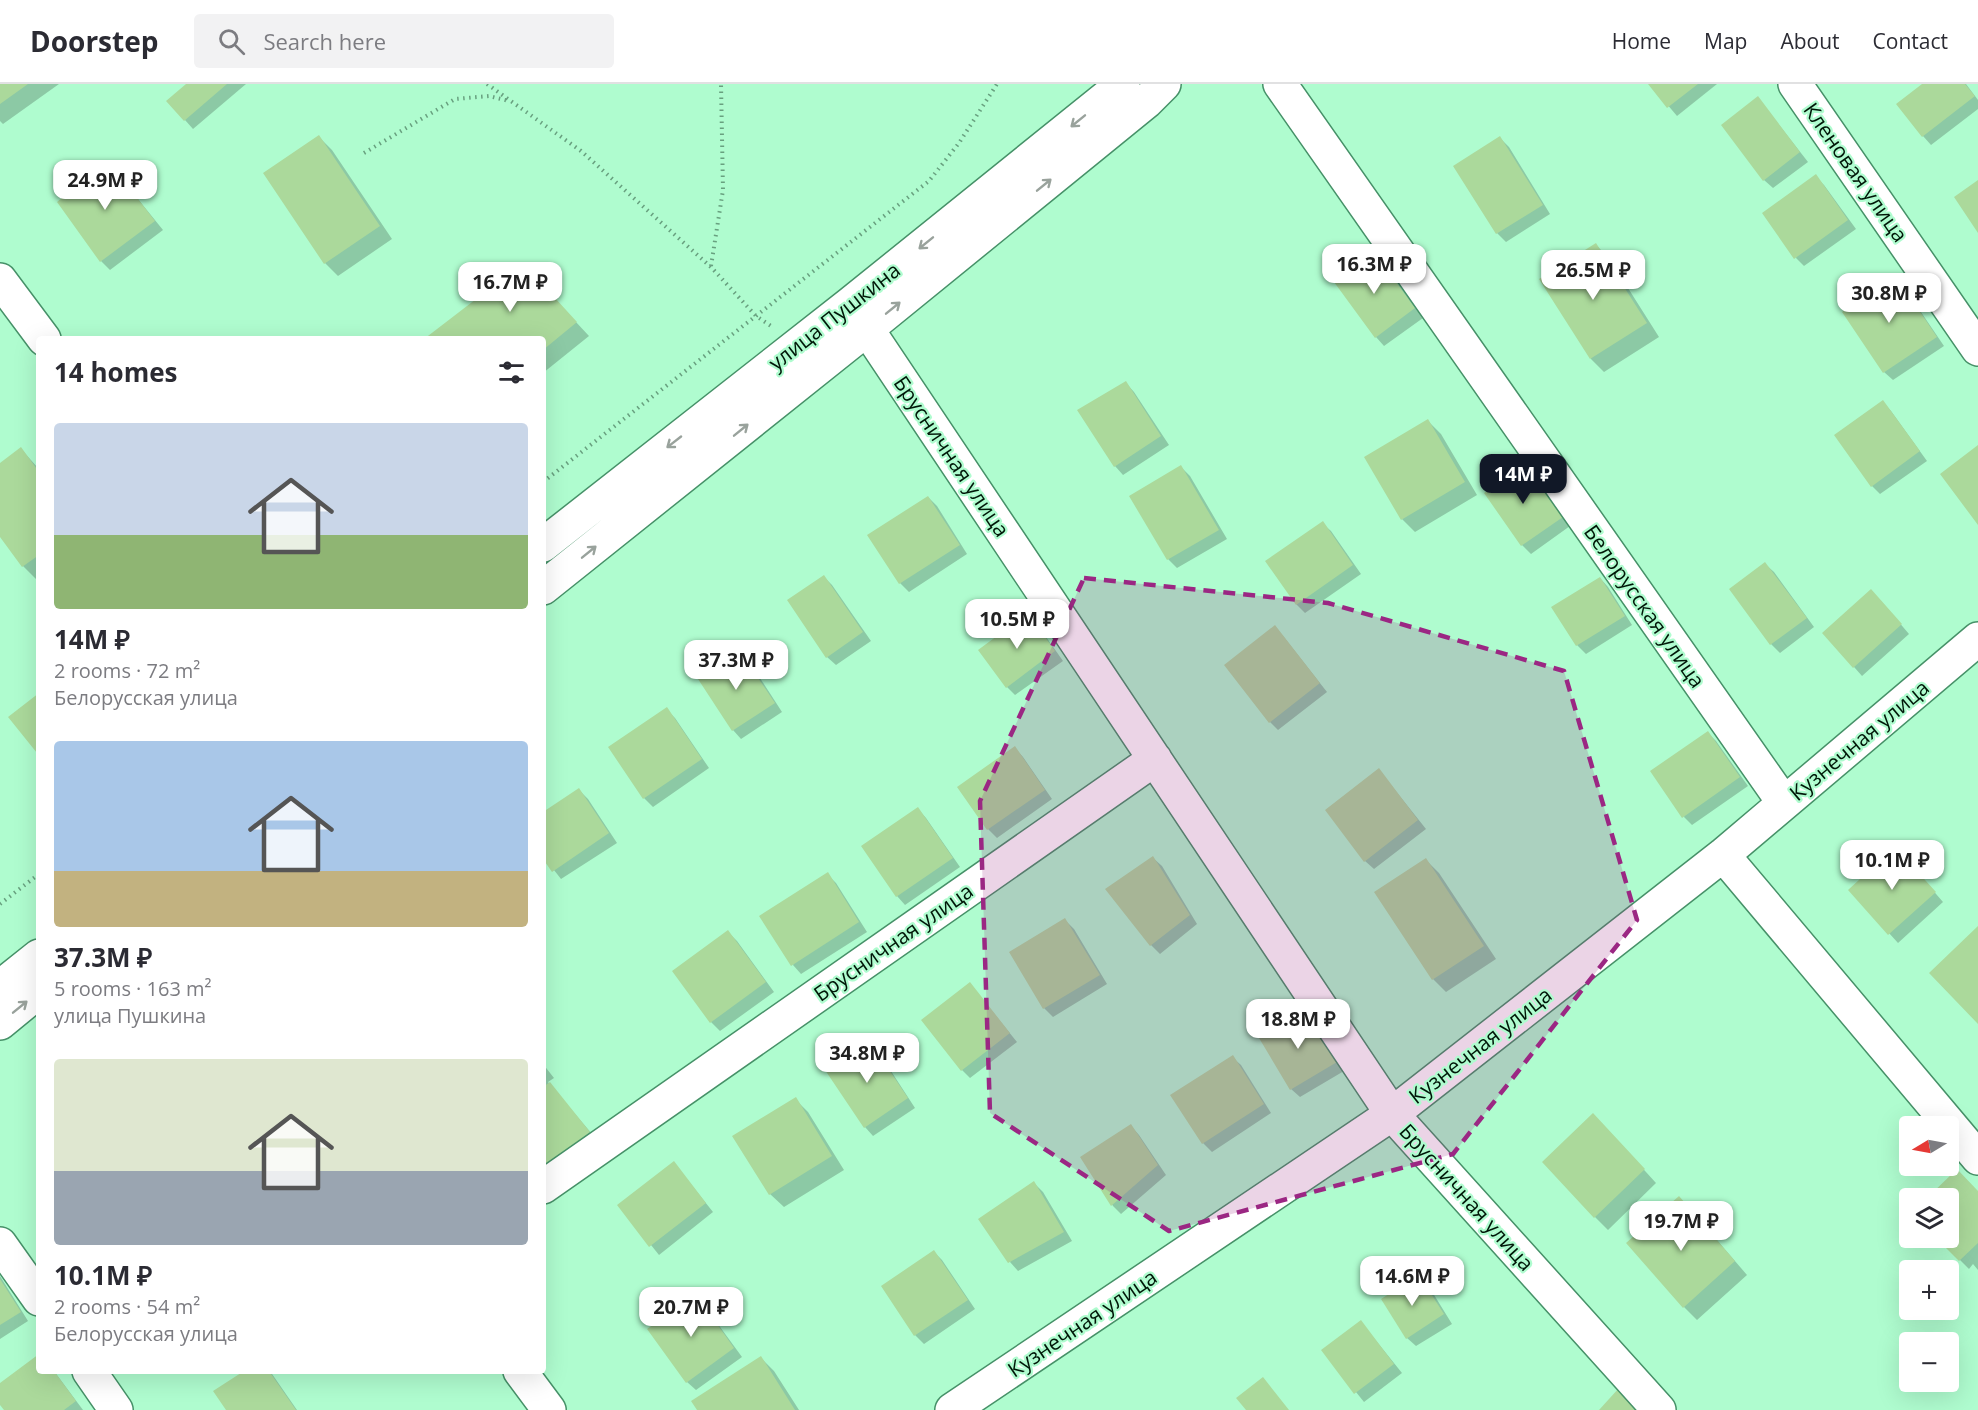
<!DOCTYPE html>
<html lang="en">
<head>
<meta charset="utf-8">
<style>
  body { margin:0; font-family:"Open Sans",sans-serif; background:#f2f2f3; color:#2b2b33; height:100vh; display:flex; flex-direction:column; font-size:22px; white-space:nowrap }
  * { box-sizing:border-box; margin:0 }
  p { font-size:20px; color:#7c7c81 }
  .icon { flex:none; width:33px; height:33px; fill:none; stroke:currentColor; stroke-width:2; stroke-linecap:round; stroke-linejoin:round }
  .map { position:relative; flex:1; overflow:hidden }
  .panel { position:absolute; left:36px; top:252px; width:510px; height:1038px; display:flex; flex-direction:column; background:#fff; border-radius:6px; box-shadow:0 6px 24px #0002 }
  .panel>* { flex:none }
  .needle { width:39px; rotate:260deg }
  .tools { position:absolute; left:1899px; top:1032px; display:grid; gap:12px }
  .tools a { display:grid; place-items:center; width:60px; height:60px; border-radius:6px; background:#fff; box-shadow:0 6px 24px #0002; font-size:30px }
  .price { position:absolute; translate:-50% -51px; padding:0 14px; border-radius:12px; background:#fff; color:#222; font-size:20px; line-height:39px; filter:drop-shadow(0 2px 3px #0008) }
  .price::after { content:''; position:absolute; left:50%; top:36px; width:18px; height:14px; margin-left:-9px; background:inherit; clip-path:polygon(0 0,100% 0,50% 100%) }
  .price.selected { background:#111827; color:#fff }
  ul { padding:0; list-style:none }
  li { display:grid; align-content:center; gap:12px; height:318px; padding:0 18px }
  li span { display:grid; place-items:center; height:186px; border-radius:6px; color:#555 }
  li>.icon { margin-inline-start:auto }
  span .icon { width:108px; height:108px; fill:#fffc; stroke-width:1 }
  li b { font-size:26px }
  h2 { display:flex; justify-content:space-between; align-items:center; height:72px; padding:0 18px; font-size:26px }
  header { display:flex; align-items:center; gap:36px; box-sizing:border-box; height:84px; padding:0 30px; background:#fff; border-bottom:2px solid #e1e1e2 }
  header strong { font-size:28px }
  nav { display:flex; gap:33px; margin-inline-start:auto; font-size:21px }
  .search { width:420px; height:54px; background:#f2f2f3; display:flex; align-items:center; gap:15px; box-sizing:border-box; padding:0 21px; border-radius:6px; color:#7c7c81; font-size:22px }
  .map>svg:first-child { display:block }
  .shadow { fill:#0003 }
  .building { fill:#abd99b }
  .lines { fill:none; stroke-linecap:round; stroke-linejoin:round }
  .street-casing { stroke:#469168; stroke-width:36 }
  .secondary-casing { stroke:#469168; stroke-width:36 }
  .path { stroke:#68a07f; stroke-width:4; stroke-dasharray:1.5 4.5; stroke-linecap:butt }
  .street { stroke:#fff; stroke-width:33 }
  .secondary { stroke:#fff; stroke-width:33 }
  .oneway { stroke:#99a29c }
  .marked { fill:#9b2783; fill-opacity:0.2; stroke:#9b2783; stroke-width:4.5; stroke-dasharray:12 8; stroke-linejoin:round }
  .labels { text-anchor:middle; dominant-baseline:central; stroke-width:4.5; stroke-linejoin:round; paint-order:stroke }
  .street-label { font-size:21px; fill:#001708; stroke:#affccf }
</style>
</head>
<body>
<header>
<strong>Doorstep</strong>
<div class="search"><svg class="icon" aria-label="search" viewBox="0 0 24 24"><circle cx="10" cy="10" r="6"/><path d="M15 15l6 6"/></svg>Search here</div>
<nav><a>Home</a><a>Map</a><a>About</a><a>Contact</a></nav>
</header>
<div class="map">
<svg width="1978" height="1326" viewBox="0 0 1978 1326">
  <rect width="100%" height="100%" fill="#affccf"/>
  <!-- shadow -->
  <path class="shadow" d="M0 0H59L3 40 0 37Z
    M188 0H246L193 45 185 36Z
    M1650 0H1717L1677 32Z
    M1924 0H1966L1978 16V25L1931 61 1923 52Z
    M1758 14 1808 78 1773 104 1764 96Z
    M319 53 332 66 392 155 338 192 325 179Z
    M1500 54 1509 63 1550 130 1506 158 1497 149 1455 82Z
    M108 78 163 146 110 186 101 177Z
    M1815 92 1824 101 1856 145 1804 182 1796 174Z
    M1596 161 1609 174 1659 253 1604 288 1591 275Z
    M1374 170 1383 179 1423 234 1384 262 1376 253Z
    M1895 194 1904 203 1944 262 1893 296 1884 288Z
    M536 195 589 252 543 289V255H426Z
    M1126 299 1134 308 1169 361 1123 391 1115 382Z
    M1883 318 1891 327 1927 377 1880 410 1872 402Z
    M1428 337 1441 350 1477 411 1415 448 1402 435Z
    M21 365 39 385V493L36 495 23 482 0 450V380Z
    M1525 382 1533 390 1570 442 1531 470 1522 461 1486 410Z
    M1181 383 1190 392 1227 455 1177 484 1168 475 1132 412Z
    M928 413 937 422 967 470 909 508 900 499Z
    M1322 439 1331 447 1361 490 1305 529 1297 521 1267 478Z
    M1765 480 1774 488 1814 543 1780 569 1771 560 1731 505Z
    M824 493 832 501 871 557 836 581 827 573Z
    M1600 494 1608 503 1632 541 1586 570 1577 561 1553 523Z
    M1880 516 1909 550 1862 592 1824 549Z
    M1028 531 1037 540 1063 577 1015 611 1007 603Z
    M1283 552 1327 608 1278 646 1270 638Z
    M740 569 749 577 782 628 741 655 733 646Z
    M666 625 675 634 709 684 653 723 644 714 610 663Z
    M1708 649 1716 657 1748 702 1692 741 1684 733Z
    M1015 664 1023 673 1052 715 997 754 988 745 959 703Z
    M1379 686 1426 745 1374 785 1365 777Z
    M579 706 588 715 617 759 561 795 543 772V730Z
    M918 725 926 734 960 783 905 821 897 812Z
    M1904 773 1943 818 1898 859 1850 806Z
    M1153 774 1162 782 1197 840 1160 870 1151 861Z
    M1426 776 1439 789 1496 875 1446 908 1433 895Z
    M827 790 836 799 867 848 801 890 793 881Z
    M1065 836 1074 845 1107 900 1053 933 1044 924 1011 869Z
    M728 848 737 857 774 908 720 947 711 938 674 887Z
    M970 900 1017 958 970 994 962 986Z
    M1305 928 1344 987 1300 1013 1291 1005Z
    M869 958 878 967 915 1024 873 1052 865 1043Z
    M1232 973 1241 981 1271 1029 1212 1068 1203 1059Z
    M543 980 554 994 548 998 598 1057 543 1078Z
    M795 1015 808 1028 844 1086 784 1123 770 1110 734 1052Z
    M1131 1042 1139 1051 1166 1091 1121 1130 1113 1122 1082 1074Z
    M1606 1044 1656 1099 1608 1146 1595 1133Z
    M674 1079 713 1128 659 1171 619 1121Z
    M1957 1087 1978 1109V1186L1973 1180 1969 1185 1938 1154H1948V1114H1929Z
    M1034 1099 1043 1108 1072 1157 1018 1187 1010 1178Z
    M1692 1127 1747 1191 1697 1236 1684 1223Z
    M934 1168 942 1176 975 1225 924 1260 915 1251Z
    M0 1192 28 1237 0 1255Z
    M1419 1193 1428 1201 1452 1240 1416 1262 1407 1254Z
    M695 1212 704 1221 742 1273 696 1306 687 1298Z
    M1361 1238 1402 1289 1364 1318 1323 1267Z
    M39 1272V1287H54L83 1326H6L0 1318V1301Z
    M761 1274 774 1287 799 1326H698Z
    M246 1287H270L297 1326H227Z"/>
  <!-- building -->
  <path class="building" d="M0 0H28L0 20Z
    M186 0H227L184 37 166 17Z
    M1648 0H1698L1667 24Z
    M1922 0H1965L1975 12 1922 53 1896 20Z
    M1758 12 1800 68 1763 97 1721 41Z
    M319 51 380 142 324 180 263 89Z
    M1500 52 1543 121 1496 150 1453 82Z
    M108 76 155 137 100 178 57 118Z
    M1816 90 1848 136 1794 175 1762 129Z
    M1978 96V149L1954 113Z
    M1596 159 1647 239 1590 275 1539 195Z
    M1374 168 1415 224 1375 254 1334 198Z
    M523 179 577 238 543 266V255H424Z
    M1896 192 1937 253 1883 289 1842 228Z
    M1126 297 1161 352 1114 383 1077 326Z
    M1883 316 1920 367 1871 403 1834 351Z
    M1428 335 1465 398 1401 436 1364 373Z
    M1978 361V441L1940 390Z
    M21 363 39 388V471L22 483 0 453V379Z
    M1525 380 1563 433 1521 462 1484 409Z
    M1181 381 1219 446 1167 476 1129 412Z
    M928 412 960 461 899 500 867 451Z
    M1323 437 1353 481 1296 521 1265 477Z
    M1765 478 1807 534 1770 561 1729 505Z
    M824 491 863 548 826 574 787 516Z
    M1600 493 1625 532 1576 562 1551 523Z
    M1871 505 1902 540 1853 584 1822 549Z
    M1028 529 1055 567 1006 604 978 566Z
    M1275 541 1320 599 1269 639 1224 581Z
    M740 567 775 619 732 647 698 595Z
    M39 609V668L37 669 8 633Z
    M667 623 702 675 643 715 608 663Z
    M1708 647 1740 693 1682 734 1650 687Z
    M1015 662 1045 706 987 746 957 703Z
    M1379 684 1418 736 1364 778 1325 726Z
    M579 704 609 749 552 788 543 775V728Z
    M918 723 953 774 896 813 861 762Z
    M1895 763 1936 808 1888 851 1848 806Z
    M1153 772 1190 831 1150 862 1105 805Z
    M1426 774 1484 862 1432 896 1374 808Z
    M828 788 859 838 791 882 759 832Z
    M1065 834 1100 891 1043 925 1009 868Z
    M1978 842V940L1929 889Z
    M728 846 766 898 710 939 672 887Z
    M970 898 1010 949 961 987 921 936Z
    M1306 926 1337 978 1290 1006 1259 954Z
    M869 956 908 1014 864 1044 825 986Z
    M1233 971 1264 1020 1202 1060 1170 1011Z
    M550 998 590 1048 545 1084 543 1080V1003Z
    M796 1013 832 1072 769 1111 732 1052Z
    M1593 1029 1645 1085 1594 1134 1542 1078Z
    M1131 1040 1158 1081 1111 1122 1080 1073Z
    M674 1077 706 1119 649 1163 617 1121Z
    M1957 1085 1978 1107V1159L1959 1177 1936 1154H1948V1114H1927Z
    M1034 1097 1064 1148 1008 1179 978 1135Z
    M1679 1112 1735 1177 1683 1224 1626 1159Z
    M934 1166 968 1216 914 1252 881 1202Z
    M1419 1191 1444 1230 1406 1255 1381 1215Z
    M0 1195 21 1228 0 1241Z
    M696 1210 734 1264 686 1299 647 1245Z
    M1361 1236 1394 1280 1354 1310 1321 1266Z
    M39 1270V1287H54L76 1317 64 1326H4L0 1321V1299Z
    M761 1272 795 1326H697L691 1317Z
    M244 1287H269L296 1326H226L213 1307Z
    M1263 1293 1289 1326H1246L1236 1314Z
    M1619 1304 1642 1326H1599Z"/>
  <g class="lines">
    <!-- street casing -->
    <g class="street-casing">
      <path id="street" d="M1280 0 1784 719
        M1795 0 1978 265
        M0 196 44 255
        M851 221 1392 1030 1659 1326
        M1723 771 1978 1074
        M543 1103 1155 675
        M0 1160 39 1215
        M89 1287 116 1326
        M520 1287 549 1326
        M952 1326 1392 1030 1723 771 1978 555"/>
    </g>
    <!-- secondary casing -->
    <g class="secondary-casing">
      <path id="secondary" d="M543 461 850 220 1123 0
        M543 504 867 245 1146 18 1164 0
        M0 903 39 872
        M0 939 39 907"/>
    </g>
    <!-- path -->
    <path class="path" d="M487 0 581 67 711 183 756 232 771 242
      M364 69 455 15 489 12 509 17
      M711 182 723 106 721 0
      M543 398 929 97 959 59 997 0
      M0 820 39 790"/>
    <!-- street -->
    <use href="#street" class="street"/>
    <!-- secondary -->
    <use href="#secondary" class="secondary"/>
  </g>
  <!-- one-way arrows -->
  <defs><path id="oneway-shaft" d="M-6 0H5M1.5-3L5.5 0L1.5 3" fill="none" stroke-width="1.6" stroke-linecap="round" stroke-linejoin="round" transform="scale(1.5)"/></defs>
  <g class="oneway">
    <use href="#oneway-shaft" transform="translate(1078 37) rotate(141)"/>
    <use href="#oneway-shaft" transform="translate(1044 101) rotate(-39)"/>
    <use href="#oneway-shaft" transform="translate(926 159) rotate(141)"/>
    <use href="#oneway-shaft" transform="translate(893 224) rotate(-39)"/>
    <use href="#oneway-shaft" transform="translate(741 346) rotate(-39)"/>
    <use href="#oneway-shaft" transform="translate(674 358) rotate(142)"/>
    <use href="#oneway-shaft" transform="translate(589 468) rotate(-39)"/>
    <use href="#oneway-shaft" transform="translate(20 923) rotate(-39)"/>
  </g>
  <!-- marked area -->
  <path class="marked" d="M1084 494 1328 519 1564 587 1637 836 1453 1070 1169 1147 990 1029 980 717Z"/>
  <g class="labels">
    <!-- street labels -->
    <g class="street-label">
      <text transform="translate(1856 88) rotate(55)">Кленовая улица</text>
      <text transform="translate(834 232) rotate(-38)">улица Пушкина</text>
      <text transform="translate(952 372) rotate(56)">Брусничная улица</text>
      <text transform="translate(1645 522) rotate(55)">Белорусская улица</text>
      <text transform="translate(1859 656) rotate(-40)">Кузнечная улица</text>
      <text transform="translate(893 858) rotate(-35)">Брусничная улица</text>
      <text transform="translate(1480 961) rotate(-38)">Кузнечная улица</text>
      <text transform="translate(1467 1113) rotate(48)">Брусничная улица</text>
      <text transform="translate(1082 1239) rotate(-34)">Кузнечная улица</text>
    </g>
  </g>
</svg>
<div class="tools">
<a><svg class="needle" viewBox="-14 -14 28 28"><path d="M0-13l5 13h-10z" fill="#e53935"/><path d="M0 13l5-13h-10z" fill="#7c7c81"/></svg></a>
<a><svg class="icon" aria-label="layers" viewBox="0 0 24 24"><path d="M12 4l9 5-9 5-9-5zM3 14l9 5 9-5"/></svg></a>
<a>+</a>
<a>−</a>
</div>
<b class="price" style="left:105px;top:127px">24.9M ₽</b>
<b class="price" style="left:1374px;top:211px">16.3M ₽</b>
<b class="price" style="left:1593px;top:217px">26.5M ₽</b>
<b class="price" style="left:510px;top:229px">16.7M ₽</b>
<b class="price" style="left:1889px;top:240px">30.8M ₽</b>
<b class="price selected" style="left:1523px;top:421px">14M ₽</b>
<b class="price" style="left:1017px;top:566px">10.5M ₽</b>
<b class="price" style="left:736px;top:607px">37.3M ₽</b>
<b class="price" style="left:1892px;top:807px">10.1M ₽</b>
<b class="price" style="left:1298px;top:966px">18.8M ₽</b>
<b class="price" style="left:867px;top:1000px">34.8M ₽</b>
<b class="price" style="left:1681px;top:1168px">19.7M ₽</b>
<b class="price" style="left:1412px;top:1223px">14.6M ₽</b>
<b class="price" style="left:691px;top:1254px">20.7M ₽</b>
<section class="panel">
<h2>14 homes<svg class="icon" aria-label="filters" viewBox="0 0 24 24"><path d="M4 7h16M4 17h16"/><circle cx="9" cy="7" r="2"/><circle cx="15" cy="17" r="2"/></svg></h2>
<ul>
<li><span style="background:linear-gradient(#c9d6e8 60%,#8fb573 0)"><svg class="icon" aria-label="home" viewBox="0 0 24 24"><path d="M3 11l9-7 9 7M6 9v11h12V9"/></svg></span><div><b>14M ₽</b><p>2 rooms · 72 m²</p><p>Белорусская улица</p></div></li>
<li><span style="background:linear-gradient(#a9c7e8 70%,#c2b280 0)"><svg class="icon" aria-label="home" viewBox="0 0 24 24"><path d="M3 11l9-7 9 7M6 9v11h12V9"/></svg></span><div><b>37.3M ₽</b><p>5 rooms · 163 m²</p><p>улица Пушкина</p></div></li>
<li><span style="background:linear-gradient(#dfe7d0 60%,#9aa5b1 0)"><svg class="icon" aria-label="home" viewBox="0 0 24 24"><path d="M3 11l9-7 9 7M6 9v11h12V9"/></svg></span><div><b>10.1M ₽</b><p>2 rooms · 54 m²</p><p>Белорусская улица</p></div></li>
</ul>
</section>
</div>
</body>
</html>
